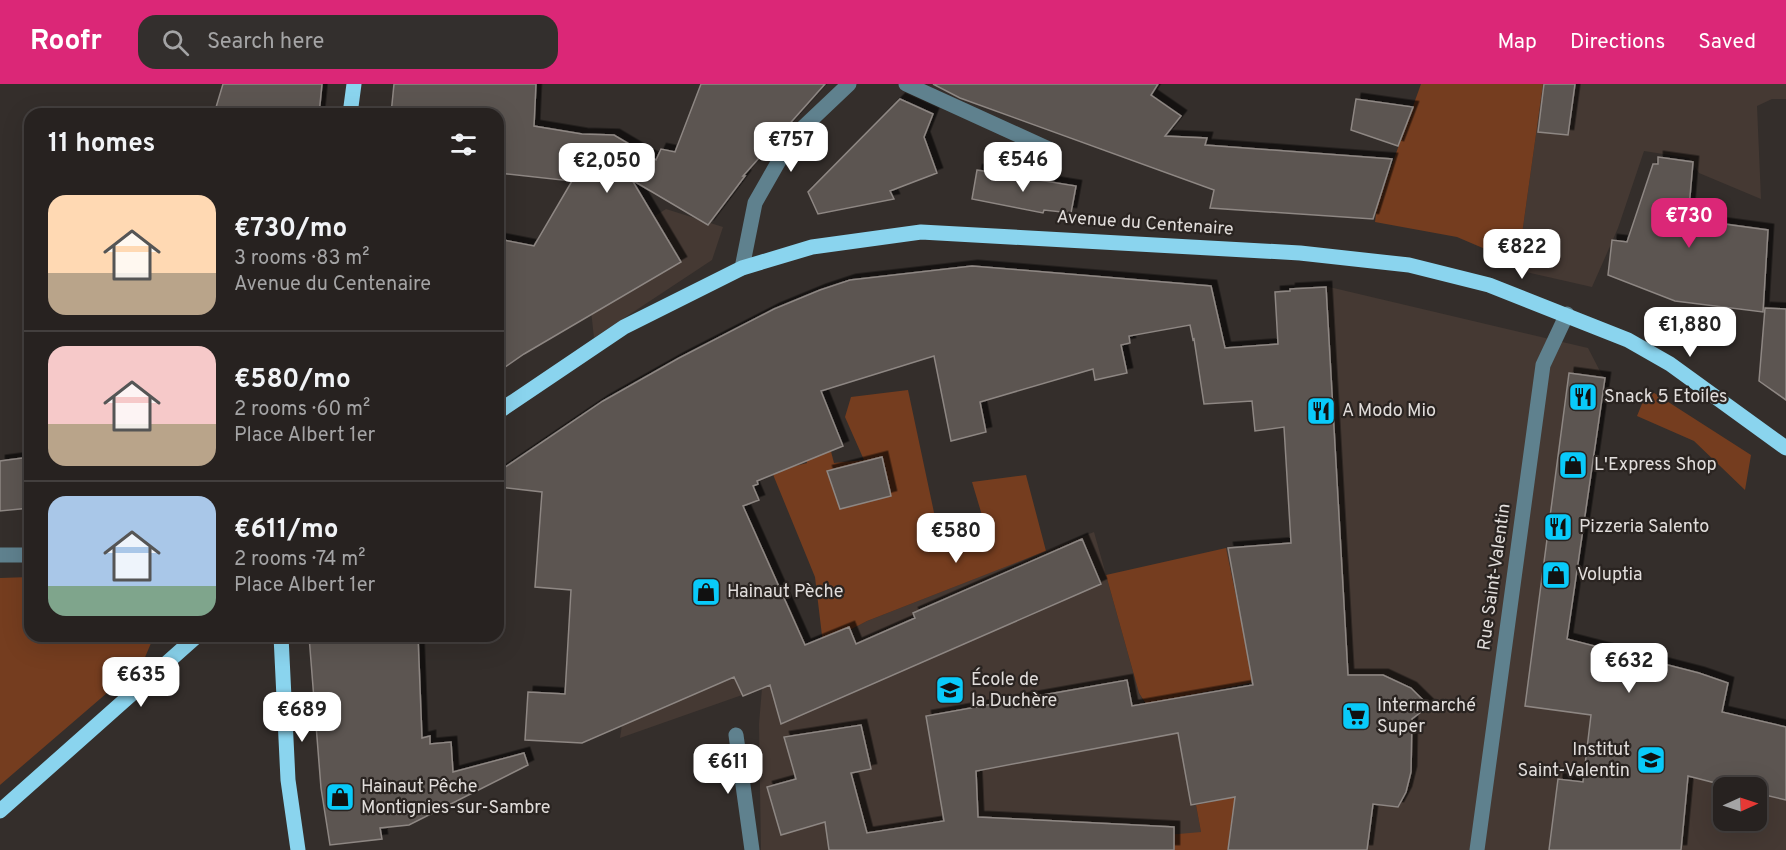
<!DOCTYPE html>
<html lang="en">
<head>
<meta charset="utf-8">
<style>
  body { margin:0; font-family:Overpass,sans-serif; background:#332f2d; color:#f1f3f6; height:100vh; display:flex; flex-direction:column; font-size:22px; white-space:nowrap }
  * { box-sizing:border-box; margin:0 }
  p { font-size:20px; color:#a4a4a5 }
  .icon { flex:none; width:33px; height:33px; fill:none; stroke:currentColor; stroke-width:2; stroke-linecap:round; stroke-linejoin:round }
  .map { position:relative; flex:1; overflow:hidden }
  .side { position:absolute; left:24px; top:24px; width:480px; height:534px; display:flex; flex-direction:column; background:#272220; border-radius:18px; box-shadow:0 6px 24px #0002,0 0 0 2px #433f3e }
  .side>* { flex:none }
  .needle { width:39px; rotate:87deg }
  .fabs { position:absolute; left:1713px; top:693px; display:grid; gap:12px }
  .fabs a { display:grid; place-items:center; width:54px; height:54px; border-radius:12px; background:#272220; box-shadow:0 6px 24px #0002,0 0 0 2px #433f3e; font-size:30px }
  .price { position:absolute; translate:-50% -51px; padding:0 14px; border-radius:12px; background:#fff; color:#222; font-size:20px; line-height:39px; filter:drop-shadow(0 2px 3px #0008) }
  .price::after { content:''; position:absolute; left:50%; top:36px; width:18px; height:14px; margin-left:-9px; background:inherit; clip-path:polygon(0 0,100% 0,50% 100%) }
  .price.selected { background:#db2777; color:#fff }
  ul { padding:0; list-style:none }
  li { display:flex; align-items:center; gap:18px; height:150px; padding:0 24px }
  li+li { border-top:2px solid #433f3e }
  li span { display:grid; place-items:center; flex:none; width:168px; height:120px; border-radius:18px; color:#555 }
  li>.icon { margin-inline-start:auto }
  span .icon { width:72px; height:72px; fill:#fffc; stroke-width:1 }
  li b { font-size:26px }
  h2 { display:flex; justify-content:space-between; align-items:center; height:72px; padding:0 24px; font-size:26px }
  header { display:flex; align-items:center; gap:36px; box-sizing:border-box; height:84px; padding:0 30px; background:#db2777; color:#fff }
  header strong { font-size:28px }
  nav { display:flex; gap:33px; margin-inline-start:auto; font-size:21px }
  .search { width:420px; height:54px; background:#332f2d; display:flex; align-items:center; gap:15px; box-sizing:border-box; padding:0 21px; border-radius:18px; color:#a4a4a5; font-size:22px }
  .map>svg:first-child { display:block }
  .built { fill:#453933; fill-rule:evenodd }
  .green { fill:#753d1f }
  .building { fill:#5b5451; stroke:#8e8783; stroke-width:1.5; filter:url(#shadow) }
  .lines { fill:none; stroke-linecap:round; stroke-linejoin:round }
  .minor { stroke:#5f818e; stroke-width:15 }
  .major { stroke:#8ad4ee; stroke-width:15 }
  .labels { text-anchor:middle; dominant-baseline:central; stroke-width:4.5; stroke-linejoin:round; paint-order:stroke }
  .street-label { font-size:18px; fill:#e1dddb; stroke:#2a2421 }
  .poi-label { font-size:18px; fill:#e1dddb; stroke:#2a2421; text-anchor:start }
</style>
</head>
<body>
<header>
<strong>Roofr</strong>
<div class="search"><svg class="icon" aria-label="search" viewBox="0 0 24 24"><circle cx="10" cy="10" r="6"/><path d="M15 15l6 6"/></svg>Search here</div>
<nav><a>Map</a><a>Directions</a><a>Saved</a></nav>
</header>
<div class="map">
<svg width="1786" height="766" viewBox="0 0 1786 766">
  <defs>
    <filter id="shadow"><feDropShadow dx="5.5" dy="-5.5" stdDeviation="0" flood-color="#0009"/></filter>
  </defs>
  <rect width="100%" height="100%" fill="#342e2b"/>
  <!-- built -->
  <path class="built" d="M1543 0H1786V15H1772L1757 22 1761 115 1699 89 1689 74 1644 67 1618 144 1592 203 1526 188 1518 179Z
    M666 125 723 143 712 176 594 254 590 217 593 171Z
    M1325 202 1588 264 1603 293 1567 555 1715 634 1786 648V766H1228L1232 729 1268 706 1196 721 1201 748 1169 766H761L759 640 762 604 620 654 622 641 735 403 815 578 818 562 867 537 1094 448 1139 609 1145 620 1254 598 1226 464 1291 458 1276 210ZM1724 704H1756V736H1724Z"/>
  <!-- green -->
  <path class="green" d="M1421 0H1543L1518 179 1457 153 1375 138 1377 122Z
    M1648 305 1751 371 1745 406 1694 357 1637 332Z
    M908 306 939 452 987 448 972 398 1026 391 1046 467 867 537 823 560 815 493 772 388 807 379 800 355 827 352 834 379 864 376 845 333 851 313Z
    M1226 464 1254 598 1146 620 1139 609 1106 491Z
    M30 493V552H154L143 578 0 701V494Z
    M1269 706 1266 734 1232 730 1228 766H1169L1167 751 1201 748 1196 721Z"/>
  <!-- building -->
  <path class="building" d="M223 0H322L319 30H214Z
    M394 0H536L534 42 582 50 614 51 656 76 661 65 675 68 701 0H825L743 92H745L708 141 632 96 681 178 524 270 498 288V155L534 162 572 97 498 89V30H391Z
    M933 0H1158L1151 11 1181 32 1165 52 1207 54 1205 61 1392 75 1373 135 1210 124 1214 106 960 14Z
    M1544 0H1575L1568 51 1538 48Z
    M900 15 933 30 924 53 937 89 890 107 894 115 818 130 808 108Z
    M1356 15 1413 23 1398 62 1351 46Z
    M1658 73 1693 78 1688 135 1768 146 1763 228 1675 217 1608 191 1612 156 1627 158 1653 80H1658Z
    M977 86 1076 102 1071 129 1044 126 1043 129 972 115Z
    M972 182 1211 202 1225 264 1278 260 1275 208 1290 207V205L1326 203 1348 591H1383L1411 604 1429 622 1412 635 1411 688 1406 708 1398 723 1373 720 1367 766H1228L1235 713 1191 721 1178 649 976 687 978 733 1174 743V766H829L825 738 781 751 767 703 796 695 784 653 861 641 871 685 851 689 867 749 944 737 926 632 1127 596 1132 622 1253 601 1228 464 1291 459 1284 343 1255 347 1252 317 1204 320 1194 255 1193 256 1190 241 1129 252 1130 259 1121 261 1127 289 1095 296 1093 285 980 318 986 348 951 357 934 272 821 307 843 362 757 397 758 400 753 402 759 416 743 422 805 561 849 543 856 560 915 534 913 529 1082 455 1101 500 781 640 770 601 743 612 734 593 582 659 525 656 528 608 565 610 571 506 535 503 542 408 498 403V388L603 317 679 274 774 225 820 206 850 196Z
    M1765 224 1786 225V316L1759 297Z
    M1569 289 1605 294 1567 555 1699 589 1728 599 1722 628 1786 643V716L1756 709V704H1735L1688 692 1681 766H1549L1558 695 1583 698 1591 631 1525 622Z
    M30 373V424L0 427V377Z
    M882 373 891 412 840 425 827 387Z
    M309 552H418L422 654 430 652V660L451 658 453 688 524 669 528 681 409 741 380 744 382 755 330 761 321 704Z"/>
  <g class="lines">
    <!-- minor -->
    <path class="minor" d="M906 0 1049 65
      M742 184 755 119 792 54 849 0
      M0 471H30
      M736 651 752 766
      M1477 766 1543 281 1567 230"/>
    <!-- major -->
    <path class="major" d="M350 30 354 0
      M498 328 624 243 742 184 812 163 921 148 1300 169 1409 181 1489 201 1628 256 1670 280 1786 364
      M281 552 288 696 298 766
      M0 727 197 552"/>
  </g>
  <!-- icons -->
  <defs>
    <g id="restaurant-square" transform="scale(1.5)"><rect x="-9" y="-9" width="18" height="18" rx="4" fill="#09cafa" stroke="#2a2421"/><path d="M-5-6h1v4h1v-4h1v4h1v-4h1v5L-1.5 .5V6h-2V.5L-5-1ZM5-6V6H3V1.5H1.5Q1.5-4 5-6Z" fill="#111"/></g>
    <g id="shop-square" transform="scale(1.5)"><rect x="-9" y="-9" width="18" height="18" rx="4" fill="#09cafa" stroke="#2a2421"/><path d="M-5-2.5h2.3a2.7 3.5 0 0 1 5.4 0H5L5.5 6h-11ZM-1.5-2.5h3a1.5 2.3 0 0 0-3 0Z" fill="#111"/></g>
    <g id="school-square" transform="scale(1.5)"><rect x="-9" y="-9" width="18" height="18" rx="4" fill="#09cafa" stroke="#2a2421"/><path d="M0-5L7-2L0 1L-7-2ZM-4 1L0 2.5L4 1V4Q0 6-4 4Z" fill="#111"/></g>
    <g id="supermarket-square" transform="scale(1.5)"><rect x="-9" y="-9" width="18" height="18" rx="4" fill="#09cafa" stroke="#2a2421"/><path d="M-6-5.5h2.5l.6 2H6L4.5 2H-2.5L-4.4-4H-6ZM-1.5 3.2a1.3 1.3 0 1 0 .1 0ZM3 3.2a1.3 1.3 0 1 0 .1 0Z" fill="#111"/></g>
  </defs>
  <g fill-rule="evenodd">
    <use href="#restaurant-square" x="1583" y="313"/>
    <use href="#restaurant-square" x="1321" y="327"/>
    <use href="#shop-square" x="1573" y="381"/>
    <use href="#restaurant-square" x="1558" y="443"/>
    <use href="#shop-square" x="1556" y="491"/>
    <use href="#shop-square" x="706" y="508"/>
    <use href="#school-square" x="950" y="606"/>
    <use href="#supermarket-square" x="1356" y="632"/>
    <use href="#school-square" x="1651" y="676"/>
    <use href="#shop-square" x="340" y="713"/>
  </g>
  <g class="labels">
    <!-- street labels -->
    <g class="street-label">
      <text transform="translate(1145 140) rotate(4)">Avenue du Centenaire</text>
      <text transform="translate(1495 493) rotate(-82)">Rue Saint-Valentin</text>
    </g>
    <!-- poi labels -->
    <g class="poi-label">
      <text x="1604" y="313">Snack 5 Etoiles</text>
      <text x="1342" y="327">A Modo Mio</text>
      <text x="1594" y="381">L'Express Shop</text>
      <text x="1579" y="443">Pizzeria Salento</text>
      <text x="1577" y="491">Voluptia</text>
      <text x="727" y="508">Hainaut Pèche</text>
      <text x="971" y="596">École de<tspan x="971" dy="21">la Duchère</tspan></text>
      <text x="1377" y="622">Intermarché<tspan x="1377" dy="21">Super</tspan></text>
      <text x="1630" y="666" text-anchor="end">Institut<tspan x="1630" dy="21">Saint-Valentin</tspan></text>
      <text x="361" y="703">Hainaut Pêche<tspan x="361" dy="21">Montignies-sur-Sambre</tspan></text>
    </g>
  </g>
</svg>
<div class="fabs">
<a><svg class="needle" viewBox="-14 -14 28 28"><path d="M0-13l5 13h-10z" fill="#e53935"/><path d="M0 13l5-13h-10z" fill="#a4a4a5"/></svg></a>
</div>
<b class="price" style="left:791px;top:89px">€757</b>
<b class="price" style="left:1023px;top:109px">€546</b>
<b class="price" style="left:607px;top:110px">€2,050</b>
<b class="price selected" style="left:1689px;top:165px">€730</b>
<b class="price" style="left:1522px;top:196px">€822</b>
<b class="price" style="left:1690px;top:274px">€1,880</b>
<b class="price" style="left:956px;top:480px">€580</b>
<b class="price" style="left:1629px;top:610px">€632</b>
<b class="price" style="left:141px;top:624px">€635</b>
<b class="price" style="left:302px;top:659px">€689</b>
<b class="price" style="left:728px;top:711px">€611</b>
<section class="side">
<h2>11 homes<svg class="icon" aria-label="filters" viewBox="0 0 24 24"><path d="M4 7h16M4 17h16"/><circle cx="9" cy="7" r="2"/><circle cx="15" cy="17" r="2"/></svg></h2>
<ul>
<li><span style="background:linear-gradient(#ffd9b3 65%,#b9a48a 0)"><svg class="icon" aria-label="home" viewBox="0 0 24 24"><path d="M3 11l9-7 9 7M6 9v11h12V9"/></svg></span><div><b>€730/mo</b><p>3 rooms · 83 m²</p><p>Avenue du Centenaire</p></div></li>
<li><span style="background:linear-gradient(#f6c9c9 65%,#b9a48a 0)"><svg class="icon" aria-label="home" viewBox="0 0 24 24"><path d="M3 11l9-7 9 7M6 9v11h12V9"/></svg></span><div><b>€580/mo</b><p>2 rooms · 60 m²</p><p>Place Albert 1er</p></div></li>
<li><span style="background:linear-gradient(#a9c7e8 75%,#7fa58c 0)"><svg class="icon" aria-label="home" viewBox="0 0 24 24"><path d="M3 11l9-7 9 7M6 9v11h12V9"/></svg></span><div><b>€611/mo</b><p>2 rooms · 74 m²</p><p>Place Albert 1er</p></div></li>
</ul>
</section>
</div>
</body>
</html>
